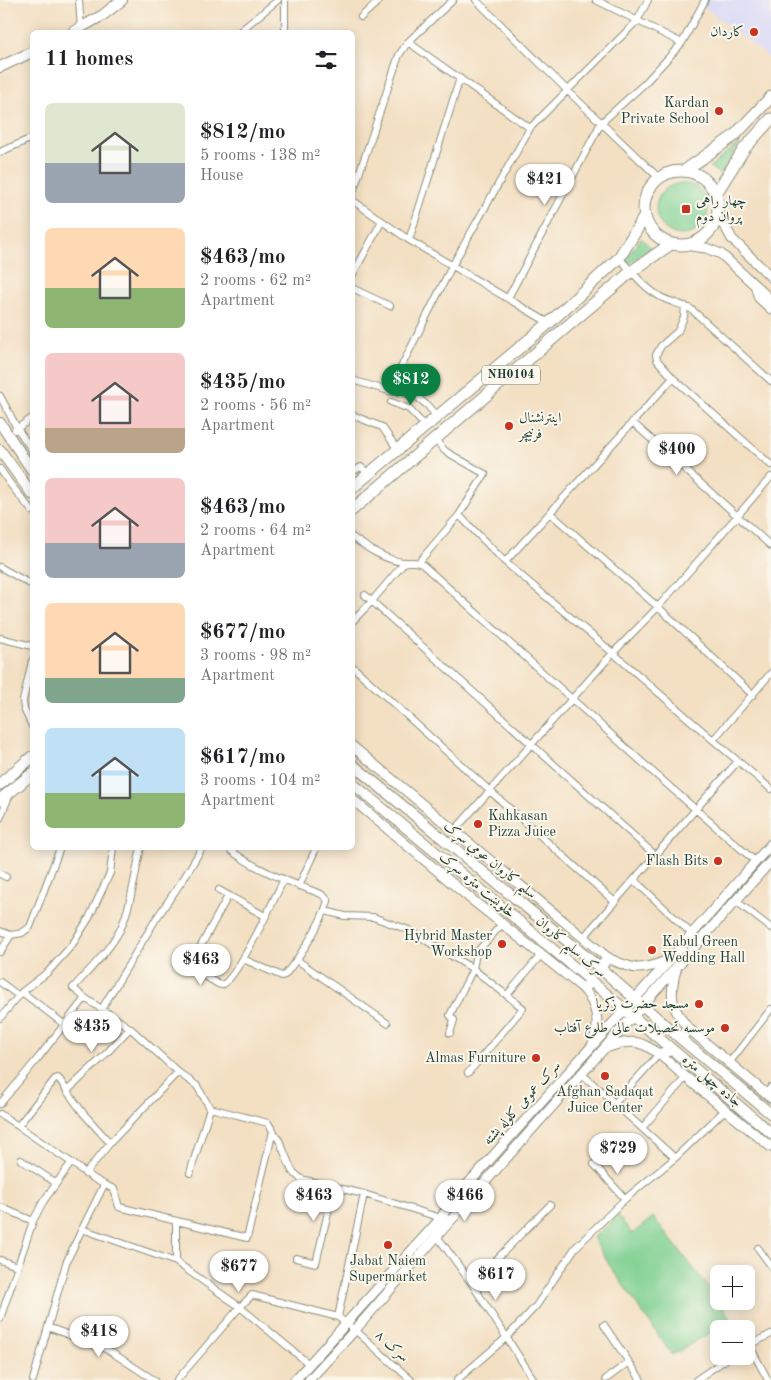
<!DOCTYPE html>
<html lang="en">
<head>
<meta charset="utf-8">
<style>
  body { margin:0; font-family:"Old Standard TT",Amiri,serif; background:#f2f2f2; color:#202124; height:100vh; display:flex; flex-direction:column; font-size:19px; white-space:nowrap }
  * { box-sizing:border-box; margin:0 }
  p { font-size:16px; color:#757577 }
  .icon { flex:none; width:28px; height:28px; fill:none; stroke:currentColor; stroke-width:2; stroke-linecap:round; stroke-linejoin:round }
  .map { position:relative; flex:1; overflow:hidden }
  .side { position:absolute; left:30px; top:30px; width:325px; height:820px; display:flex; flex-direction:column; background:#fff; border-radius:8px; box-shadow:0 2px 12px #0003 }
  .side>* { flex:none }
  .buttons { position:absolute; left:710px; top:1265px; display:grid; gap:10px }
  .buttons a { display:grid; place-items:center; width:45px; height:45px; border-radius:8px; background:#fff; box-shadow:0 2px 12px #0003; font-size:25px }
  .price { position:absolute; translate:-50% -42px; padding:0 11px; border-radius:18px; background:#fff; color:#222; font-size:16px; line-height:32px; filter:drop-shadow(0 1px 2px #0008) }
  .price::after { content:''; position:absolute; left:50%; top:30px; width:15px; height:11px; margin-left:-8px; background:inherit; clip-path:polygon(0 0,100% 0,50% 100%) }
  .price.selected { background:#0b8043; color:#fff }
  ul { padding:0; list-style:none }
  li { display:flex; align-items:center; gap:15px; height:125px; padding:0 15px }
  li span { display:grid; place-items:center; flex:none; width:140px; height:100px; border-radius:8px; color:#555 }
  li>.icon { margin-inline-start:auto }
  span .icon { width:60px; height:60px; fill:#fffc; stroke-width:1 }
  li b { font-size:21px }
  h2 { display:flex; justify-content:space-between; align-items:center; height:60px; padding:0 15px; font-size:21px }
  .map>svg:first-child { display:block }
  .built { fill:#d7d7f8 }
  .green { fill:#7fd092; stroke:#4f8663 }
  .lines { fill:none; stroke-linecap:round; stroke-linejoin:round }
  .street-casing { stroke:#898e7b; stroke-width:8 }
  .secondary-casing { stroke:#898e7b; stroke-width:11 }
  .primary-casing { stroke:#898e7b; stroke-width:12 }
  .highway-casing { stroke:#898e7b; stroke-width:13 }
  .street { stroke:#fff; stroke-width:6 }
  .secondary { stroke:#fff; stroke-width:9 }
  .primary { stroke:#fff; stroke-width:10 }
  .highway { stroke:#fff; stroke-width:11 }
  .poi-dot { fill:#c8321e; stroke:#fbf7ec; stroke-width:2 }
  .labels { text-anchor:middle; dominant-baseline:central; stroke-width:4; stroke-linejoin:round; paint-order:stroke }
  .shield { fill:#fbf7ec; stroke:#61756b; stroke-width:1 }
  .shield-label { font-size:12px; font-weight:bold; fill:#1f3d34 }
  .poi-label { font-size:14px; fill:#1f3d34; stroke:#fbf7ec; text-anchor:end }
  .street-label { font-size:14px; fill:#1f3d34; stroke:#fbf7ec }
</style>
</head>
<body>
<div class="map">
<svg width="771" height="1380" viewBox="0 0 771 1380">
  <rect width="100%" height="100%" fill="#fbf7ec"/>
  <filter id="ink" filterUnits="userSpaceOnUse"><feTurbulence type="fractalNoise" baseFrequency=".02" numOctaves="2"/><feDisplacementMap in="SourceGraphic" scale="10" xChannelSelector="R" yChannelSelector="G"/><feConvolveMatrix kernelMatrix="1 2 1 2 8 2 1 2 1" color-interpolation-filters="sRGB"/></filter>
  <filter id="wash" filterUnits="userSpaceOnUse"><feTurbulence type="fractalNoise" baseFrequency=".0096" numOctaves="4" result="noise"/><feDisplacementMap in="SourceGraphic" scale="20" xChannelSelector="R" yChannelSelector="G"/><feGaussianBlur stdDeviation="1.12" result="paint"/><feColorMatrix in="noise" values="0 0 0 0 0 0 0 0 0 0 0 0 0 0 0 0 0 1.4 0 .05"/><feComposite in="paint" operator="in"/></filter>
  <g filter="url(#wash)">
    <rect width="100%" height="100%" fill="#f3dfc2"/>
    <!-- built -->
    <path class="built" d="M707 0H771V59L703 6Z"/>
    <!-- green -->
    <path class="green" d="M741 141 720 175 710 167Z
      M656 209a26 26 0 1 1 52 0a26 26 0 1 1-52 0Z
      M641 238 651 248 628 264 625 261Z
      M618 1215 632 1234 653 1217 718 1299 719 1301H720L731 1321 672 1355 610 1266 593 1238Z"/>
  </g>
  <g filter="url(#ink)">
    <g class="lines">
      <!-- street casing -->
      <g class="street-casing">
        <path id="street" d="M79 0 81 29
          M476 0 568 91 659 178
          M596 0 682 43
          M361 17 380 0
          M239 32 278 0
          M285 32V0
          M408 42 530 128
          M0 152 32 138
          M352 195 399 55 408 42 453 0
          M352 200 409 240 549 323
          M409 240 460 78
          M619 258C632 271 643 287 659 296 669 302 681 304 691 309L771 381
          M352 276 382 221
          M352 288 390 306
          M508 298 601 123 644 84 682 43 705 0
          M685 306 684 317 678 331 661 346 656 355 657 360 673 378 771 465
          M352 380 389 391 412 394 416 396 428 406 437 417
          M389 391 452 266 530 128 637 21 648 0
          M0 396 17 428 32 450
          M391 402 409 409 425 426
          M352 415 382 427 398 450
          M632 422 771 546
          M15 430 32 418
          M0 469 11 485 32 511
          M352 472 361 467 369 474
          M550 513 658 607 753 695
          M459 515 505 562 613 653 713 740 771 789
          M352 537C367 548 385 560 403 562 411 563 416 560 423 565L653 772 756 862
          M419 562 459 515 485 474 445 451 436 440
          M505 562 673 378
          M0 567 32 585
          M365 595 655 855
          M352 622 372 601 405 562
          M0 638 32 646
          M32 661 23 701 24 709 32 726
          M352 666 490 791 615 902
          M713 740 771 673
          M0 818 10 794
          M454 831 613 653 658 607 771 477
          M141 848C135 873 131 907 120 930 108 952 89 970 73 988L85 998 130 1028 178 1072 197 1086 210 1108 268 1123 280 1142 292 1171 301 1179 364 1194 441 1218 453 1219
          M228 848C251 868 292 883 321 894L326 898 328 901C320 926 301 955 285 975L282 976 243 959
          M0 874 6 877
          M634 880 692 934
          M299 886 316 848
          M219 890 265 916
          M228 896 191 964 193 969 218 984 222 985C238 978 274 899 284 879
          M736 901 771 928
          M325 911 345 916 373 917 409 930 473 969 523 1008 468 1073
          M0 931 11 935
          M583 938 738 761
          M0 952 11 935 22 933 30 927 60 848
          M297 960 387 1023
          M0 982 19 996
          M22 992 65 1025
          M507 995 540 956
          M101 1010 156 919 184 878 202 848
          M0 1018 22 992 48 972 72 945 89 918 110 873 113 848
          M450 1033 454 1020 450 1015 473 969 476 953 502 924
          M729 1063 771 1009
          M581 1073 675 1158
          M67 1091 103 1057 130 1028
          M766 1094 771 1087
          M615 1103 659 1054
          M0 1104 39 1057 85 998
          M0 1114C23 1129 45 1145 68 1160 83 1171 96 1182 114 1189L119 1207 247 1238 273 1131
          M18 1126 55 1079 58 1078 60 1080 67 1091 83 1113 110 1143
          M643 1127 686 1077
          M21 1160 56 1183
          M594 1164 625 1199
          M190 1173 210 1108
          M85 1174 110 1143 178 1072
          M0 1207 33 1221
          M176 1221V1262L240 1307 309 1364
          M82 1229 176 1262
          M437 1236 472 1284 534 1380
          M758 1248 771 1266
          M296 1258 316 1263 334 1187
          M0 1260 17 1266
          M472 1284 550 1205
          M338 1317 364 1194
          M0 1319 33 1221 43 1202 71 1163
          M604 1325 641 1380
          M48 1327 108 1350 154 1380
          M749 1345 768 1380
          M746 1347 771 1334
          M606 1379 629 1362
          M33 1380 66 1263 82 1229 104 1185
          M177 1380 240 1307 252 1295 338 1317 355 1330 411 1380
          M457 1380 507 1337 536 1306 575 1248 625 1199 675 1158 725 1110
          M696 1380 731 1356"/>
      </g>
      <!-- secondary casing -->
      <g class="secondary-casing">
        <path id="secondary" d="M716 217 726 228 732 239 771 277
          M683 245 706 248 721 254 771 300
          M756 288 759 298 771 309
          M352 746 608 958C636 971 640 971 669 960
          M352 799 471 899 584 989C597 1006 601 1023 593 1043
          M676 970C669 995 671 1008 688 1028L771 1098
          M606 1048C618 1044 632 1039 644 1045 660 1052 673 1067 687 1078 714 1101 743 1124 771 1147
          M295 1380 441 1218 449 1205 592 1046 671 959 692 934 771 844
          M309 1380 355 1330 437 1236 771 861"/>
      </g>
      <!-- primary casing -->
      <g class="primary-casing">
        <path id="primary" d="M73 32 103 15 122 0
          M0 67 32 52
          M0 423 32 470
          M0 450 32 494
          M352 764 600 968 681 1039 771 1114
          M352 783 591 981 771 1133
          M600 968 608 958
          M584 989 591 981
          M681 1039 688 1028
          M659 1054 673 1050"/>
      </g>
      <!-- highway casing -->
      <g class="highway-casing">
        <path id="highway" d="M684 171 734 136 771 97
          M644 208a37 37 0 1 1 74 0a37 37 0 1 1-74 0Z
          M715 195 744 149 771 119
          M352 488 549 323 619 258 645 216
          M352 510 632 271 671 244
          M0 784 32 757
          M0 800 32 774"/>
      </g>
      <!-- street -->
      <use href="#street" class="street"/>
      <!-- secondary -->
      <use href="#secondary" class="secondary"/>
      <!-- primary -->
      <use href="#primary" class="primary"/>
      <!-- highway -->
      <use href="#highway" class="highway"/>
    </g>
  </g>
  <!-- markers -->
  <g class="poi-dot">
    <circle cx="754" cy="32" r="5"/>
    <circle cx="719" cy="111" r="5"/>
    <rect x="681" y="204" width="10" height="10" rx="2.5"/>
    <circle cx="509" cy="426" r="5"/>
    <circle cx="478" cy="824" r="5"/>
    <circle cx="718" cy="861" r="5"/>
    <circle cx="502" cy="944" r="5"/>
    <circle cx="652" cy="950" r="5"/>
    <circle cx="699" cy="1004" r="5"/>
    <circle cx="725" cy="1028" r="5"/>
    <circle cx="536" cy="1058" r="5"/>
    <circle cx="605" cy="1076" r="5"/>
    <circle cx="388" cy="1245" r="5"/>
  </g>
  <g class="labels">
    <!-- shield labels -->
    <rect class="shield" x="482" y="365.5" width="58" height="19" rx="4"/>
    <g class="shield-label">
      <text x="511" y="375">NH0104</text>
    </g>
    <!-- poi labels -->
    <g class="poi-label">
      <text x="744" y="32">کاردان</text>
      <text x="709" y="103">Kardan<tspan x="709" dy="16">Private School</tspan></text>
      <text x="696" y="201" text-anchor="start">چهار راهی<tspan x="696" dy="16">پروان دوم</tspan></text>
      <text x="519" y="418" text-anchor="start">اینترنشنال<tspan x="519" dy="16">فرنیچر</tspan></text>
      <text x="488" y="816" text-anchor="start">Kahkasan<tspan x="488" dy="16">Pizza Juice</tspan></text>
      <text x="708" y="861">Flash Bits</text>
      <text x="492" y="936">Hybrid Master<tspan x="492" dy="16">Workshop</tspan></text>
      <text x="662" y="942" text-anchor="start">Kabul Green<tspan x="662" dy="16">Wedding Hall</tspan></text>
      <text x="689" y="1004">مسجد حضرت زکریا</text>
      <text x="715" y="1028">موسسه تحصیلات عالی طلوع آفتاب</text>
      <text x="526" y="1058">Almas Furniture</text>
      <text x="605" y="1092" text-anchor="middle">Afghan Sadaqat<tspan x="605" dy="16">Juice Center</tspan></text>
      <text x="388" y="1261" text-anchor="middle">Jabat Naiem<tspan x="388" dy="16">Supermarket</tspan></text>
    </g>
    <!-- street labels -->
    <g class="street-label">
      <text transform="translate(490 860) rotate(39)">سلیم کاروان عومي سړک</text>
      <text transform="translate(477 885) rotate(40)">څلویښت متره سړک</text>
      <text transform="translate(571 947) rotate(40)">سرک سلیم کاروان</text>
      <text transform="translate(712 1081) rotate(40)">جاده چهل متره</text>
      <text transform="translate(522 1103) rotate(-48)">سرک عمومی کلوله پشته</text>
      <text transform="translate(392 1346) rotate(42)">سرک ۸</text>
    </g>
  </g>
</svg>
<div class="buttons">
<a>+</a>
<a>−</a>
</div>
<b class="price" style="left:545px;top:206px">$421</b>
<b class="price selected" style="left:411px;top:406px">$812</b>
<b class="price" style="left:677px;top:476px">$400</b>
<b class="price" style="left:201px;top:986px">$463</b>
<b class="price" style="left:92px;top:1053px">$435</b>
<b class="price" style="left:618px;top:1175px">$729</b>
<b class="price" style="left:314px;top:1222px">$463</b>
<b class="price" style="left:465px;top:1222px">$466</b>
<b class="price" style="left:239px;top:1293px">$677</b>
<b class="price" style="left:496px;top:1301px">$617</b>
<b class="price" style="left:99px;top:1358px">$418</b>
<section class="side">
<h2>11 homes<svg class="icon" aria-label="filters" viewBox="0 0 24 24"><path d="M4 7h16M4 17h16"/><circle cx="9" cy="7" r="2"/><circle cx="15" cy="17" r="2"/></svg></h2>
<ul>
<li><span style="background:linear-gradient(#dfe7d0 60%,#9aa5b1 0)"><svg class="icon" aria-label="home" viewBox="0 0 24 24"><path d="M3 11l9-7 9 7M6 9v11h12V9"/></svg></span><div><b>$812/mo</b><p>5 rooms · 138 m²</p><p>House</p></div></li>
<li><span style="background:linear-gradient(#ffd9b3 60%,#8fb573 0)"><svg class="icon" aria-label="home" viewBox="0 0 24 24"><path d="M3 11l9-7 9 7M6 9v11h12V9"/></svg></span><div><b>$463/mo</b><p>2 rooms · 62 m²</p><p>Apartment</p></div></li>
<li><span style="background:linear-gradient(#f6c9c9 75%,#b9a48a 0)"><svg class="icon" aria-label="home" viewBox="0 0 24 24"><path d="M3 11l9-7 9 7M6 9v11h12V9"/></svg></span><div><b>$435/mo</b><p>2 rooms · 56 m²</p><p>Apartment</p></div></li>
<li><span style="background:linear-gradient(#f6c9c9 65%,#9aa5b1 0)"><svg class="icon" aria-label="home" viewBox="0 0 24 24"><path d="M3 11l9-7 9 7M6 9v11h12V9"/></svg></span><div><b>$463/mo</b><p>2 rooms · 64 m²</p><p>Apartment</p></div></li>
<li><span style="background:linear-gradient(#ffd9b3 75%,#7fa58c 0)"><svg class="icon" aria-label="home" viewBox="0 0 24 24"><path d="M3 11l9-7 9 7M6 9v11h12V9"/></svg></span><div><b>$677/mo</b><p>3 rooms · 98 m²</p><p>Apartment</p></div></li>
<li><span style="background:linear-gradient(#bfe0f5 65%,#8fb573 0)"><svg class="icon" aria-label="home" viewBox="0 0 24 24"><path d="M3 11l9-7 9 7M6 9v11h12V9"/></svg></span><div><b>$617/mo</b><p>3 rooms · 104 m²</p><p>Apartment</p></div></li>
</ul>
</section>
</div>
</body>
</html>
